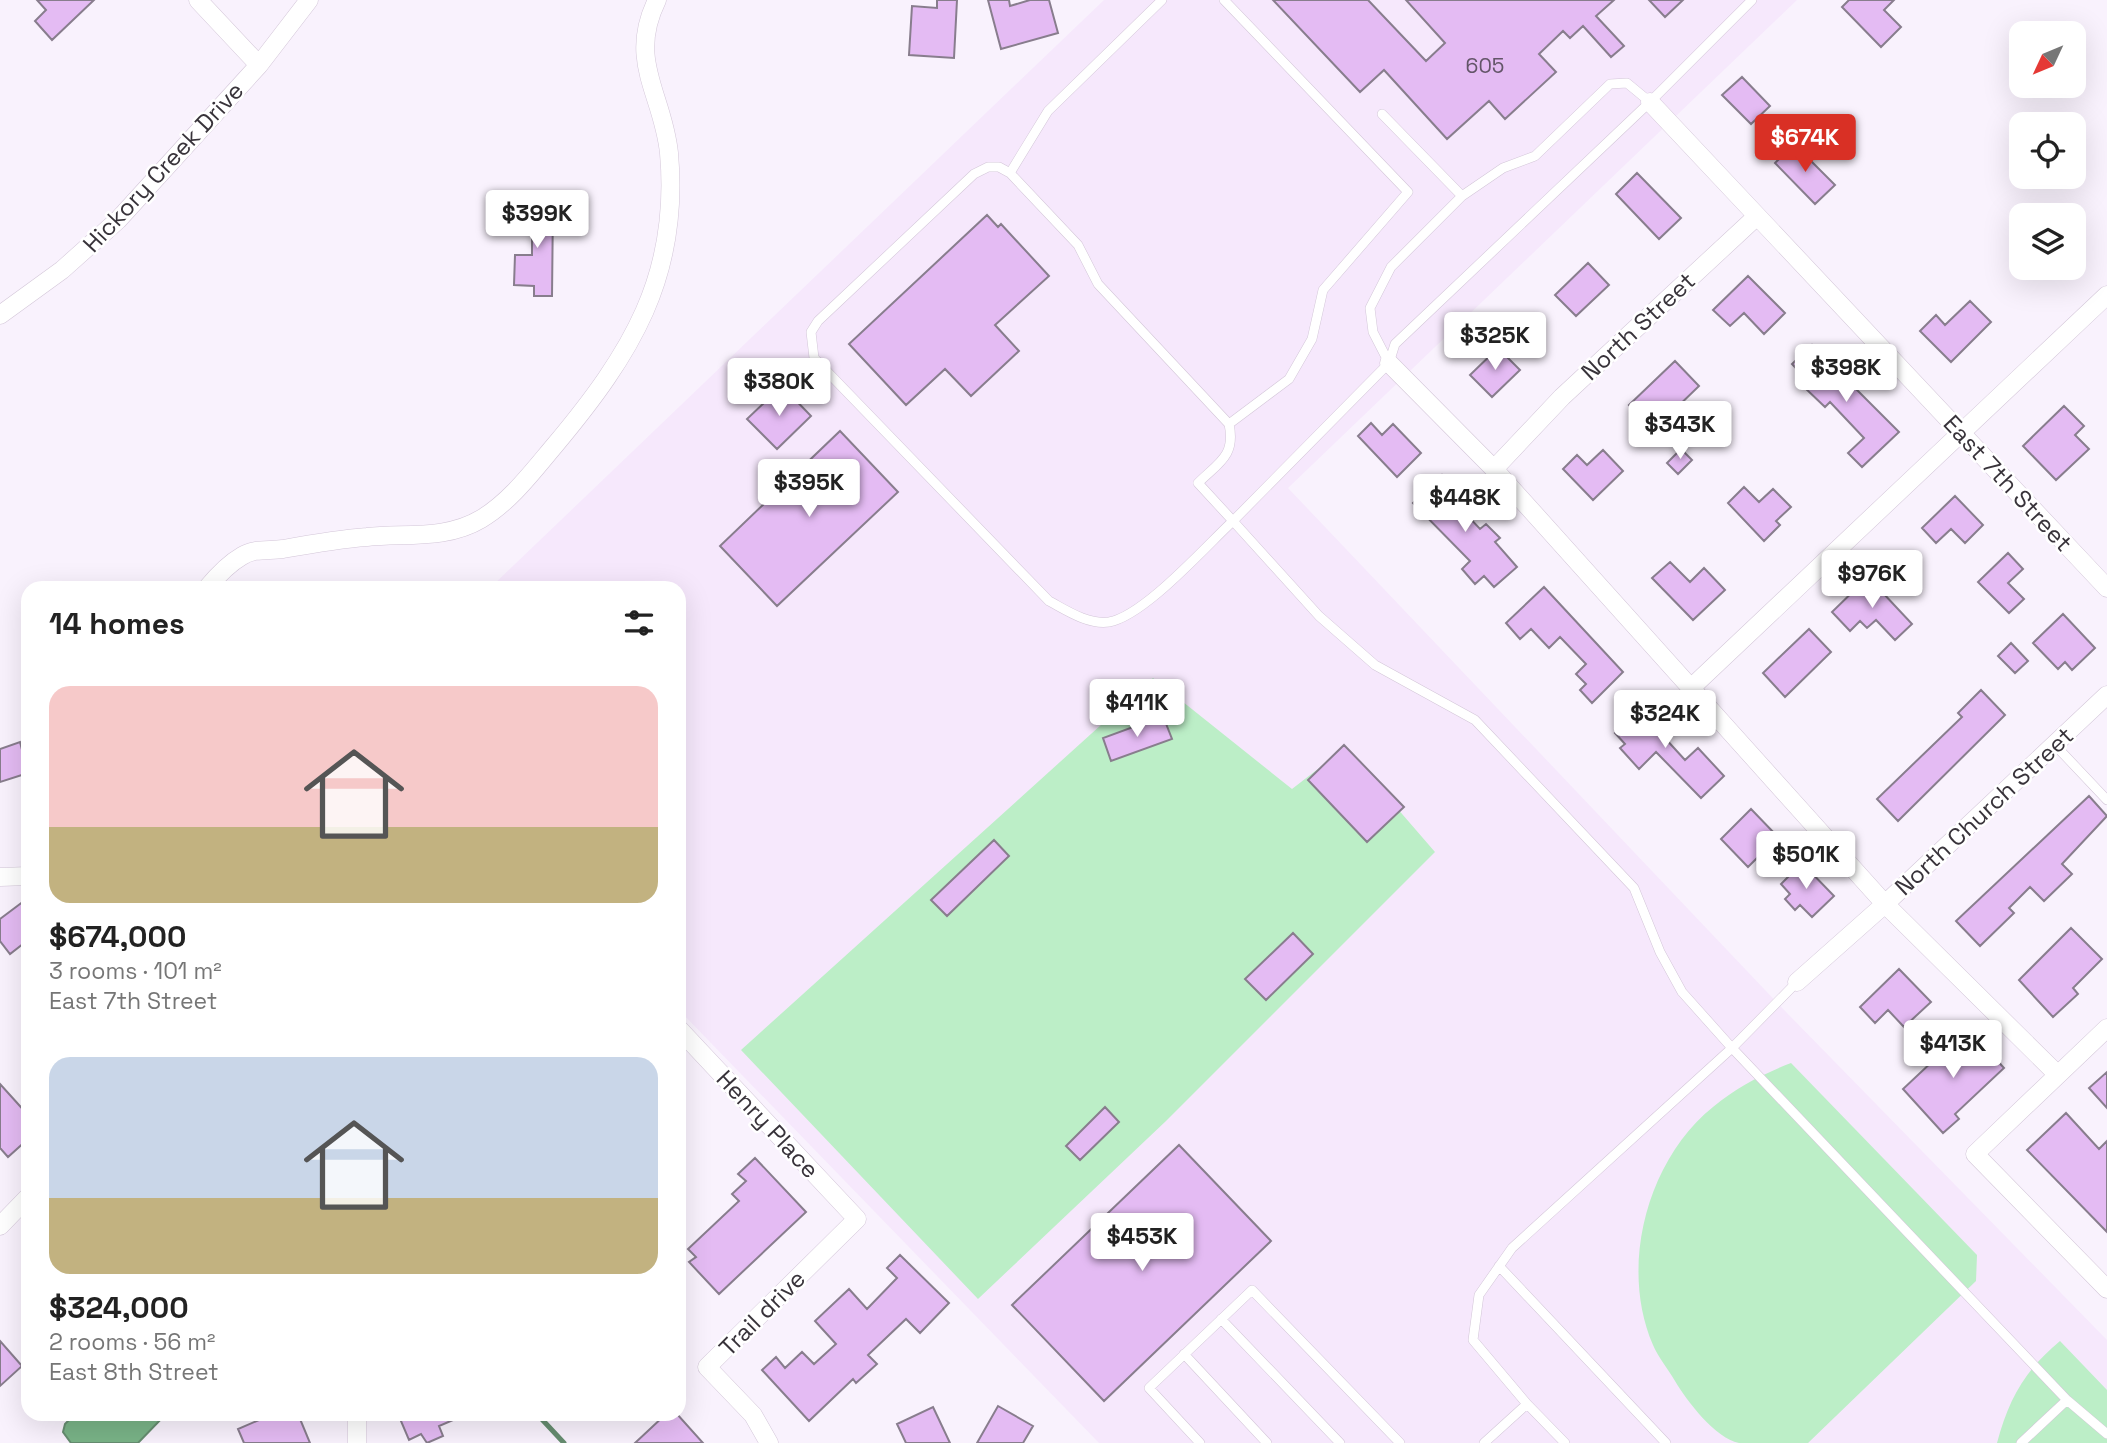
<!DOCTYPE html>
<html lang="en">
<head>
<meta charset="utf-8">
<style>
  body { margin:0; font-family:"Space Grotesk",sans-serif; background:#f2f2f2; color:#222; height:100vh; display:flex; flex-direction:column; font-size:26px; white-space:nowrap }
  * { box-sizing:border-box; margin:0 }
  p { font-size:23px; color:#767676 }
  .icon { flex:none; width:38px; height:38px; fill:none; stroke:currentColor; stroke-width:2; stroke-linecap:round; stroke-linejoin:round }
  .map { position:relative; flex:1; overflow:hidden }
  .side { position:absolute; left:21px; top:581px; width:665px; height:840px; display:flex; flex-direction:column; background:#fff; border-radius:21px; box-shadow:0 7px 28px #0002 }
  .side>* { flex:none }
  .needle { width:46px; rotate:226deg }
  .controls { position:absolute; left:2009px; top:21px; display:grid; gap:14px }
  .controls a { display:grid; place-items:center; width:77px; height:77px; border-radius:14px; background:#fff; box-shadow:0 7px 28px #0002; font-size:35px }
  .price { position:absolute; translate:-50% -60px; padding:0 16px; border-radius:7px; background:#fff; color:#222; font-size:23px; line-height:46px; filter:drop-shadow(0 2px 4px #0008) }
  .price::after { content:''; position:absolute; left:50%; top:42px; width:21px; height:16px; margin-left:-10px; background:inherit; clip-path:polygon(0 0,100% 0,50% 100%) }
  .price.selected { background:#d93025; color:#fff }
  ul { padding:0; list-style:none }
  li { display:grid; align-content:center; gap:14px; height:371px; padding:0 28px }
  li span { display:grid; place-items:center; height:217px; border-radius:21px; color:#555 }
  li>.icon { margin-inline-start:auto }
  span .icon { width:126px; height:126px; fill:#fffc; stroke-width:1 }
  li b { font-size:30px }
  h2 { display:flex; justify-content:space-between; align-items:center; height:84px; padding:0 28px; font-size:30px }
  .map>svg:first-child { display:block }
  .built { fill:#f6e8fc }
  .green { fill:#bceec7 }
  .water { fill:#79b387; stroke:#668d70; stroke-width:2 }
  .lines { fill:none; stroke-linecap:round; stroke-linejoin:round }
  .stream { stroke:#668d70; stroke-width:5 }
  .building { fill:#e4bbf3; stroke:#887d8d; stroke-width:2 }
  .service-casing { stroke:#d3c6d8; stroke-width:10 }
  .minor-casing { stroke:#d3c6d8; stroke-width:19 }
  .service { stroke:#fff; stroke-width:9 }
  .minor { stroke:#fff; stroke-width:18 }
  .labels { text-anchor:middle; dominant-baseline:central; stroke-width:5; stroke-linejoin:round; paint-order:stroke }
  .number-label { font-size:21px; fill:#635568 }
  .street-label { font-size:24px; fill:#38333a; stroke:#fff }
</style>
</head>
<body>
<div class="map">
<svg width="2107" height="1443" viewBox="0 0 2107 1443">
  <rect width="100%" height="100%" fill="#f9f2fd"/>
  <!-- built -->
  <path class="built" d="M1104 0H1797L1288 488 1787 1013 2107 1340V1443H1099L679 1010V588H490Z"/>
  <!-- green -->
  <path class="green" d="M1153 678 1292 789 1345 748 1435 852 1166 1121 978 1299 741 1050Z
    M1791 1063 1977 1255 1976 1281 1808 1443C1787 1443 1760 1443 1739 1443 1715 1438 1687 1401 1675 1381 1668 1369 1658 1357 1653 1345 1619 1267 1647 1160 1713 1107 1737 1087 1763 1074 1791 1063Z
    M2060 1341 2107 1390V1443H1997C2009 1399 2024 1371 2060 1341Z"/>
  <!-- water -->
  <path class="water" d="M75 1414H166L138 1443H71L63 1432 65 1424Z"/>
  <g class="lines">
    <!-- stream -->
    <path class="stream" d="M537 1414 564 1443"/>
  </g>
  <!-- building -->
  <path class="building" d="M37 0H94L52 40 35 21 46 10Z
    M937 0H957L954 58 909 55 912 6 937 8Z
    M988 0H1009L1010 6 1030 0H1049L1058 33 1001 49Z
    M1273 0H1368L1426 61 1445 43 1406 0H1614L1596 16 1624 46 1611 57 1583 26 1570 38 1563 31 1539 54 1556 72 1505 119 1489 101 1447 139 1384 70 1360 92Z
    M1649 0H1683L1665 17Z
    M1849 0H1894L1884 10 1901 27 1881 47 1842 7Z
    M1742 77 1770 106 1751 124 1722 95Z
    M1794 144 1835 185 1815 204 1775 163Z
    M1637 173 1681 218 1659 239 1616 194Z
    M520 204H553L552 296H534V286L514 285 515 255H532V224H519Z
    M987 215 998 227 1001 224 1049 276 995 325 1019 351 971 396 945 369 906 405 849 344Z
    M1588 263 1609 285 1576 316 1555 295Z
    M1748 276 1785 313 1764 334 1744 313 1730 326 1713 310Z
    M1970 301 1991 322 1951 362 1920 331 1936 315 1945 325Z
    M1812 345 1899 432 1862 467 1848 453 1864 438 1830 402 1825 407 1804 387 1809 382 1792 364Z
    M1498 348 1520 370 1492 397 1470 375Z
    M1675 361 1699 386 1668 416 1662 410 1648 424 1629 405Z
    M782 386 811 416 777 449 747 419Z
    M2064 406 2084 426 2075 435 2089 449 2056 480 2023 446Z
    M1371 423 1382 435 1393 424 1421 453 1397 477 1358 436Z
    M840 431 898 492 777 606 720 546Z
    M1681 449 1692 460 1678 474 1667 463Z
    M1603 450 1623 471 1593 500 1563 469 1577 455 1587 465Z
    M1442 475 1457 490 1450 497 1480 529 1486 524 1500 538 1495 542 1517 567 1494 587 1484 576 1475 584 1462 569 1470 561 1413 503Z
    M1744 487 1759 502 1773 489 1791 507 1776 521 1780 525 1764 541 1728 503Z
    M1955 496 1983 525 1965 543 1951 529 1936 543 1922 528Z
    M2008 553 2023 569 2008 583 2024 599 2009 613 1978 582Z
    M1670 562 1690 582 1704 568 1725 590 1693 620 1652 578Z
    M1868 577 1912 624 1895 640 1876 620 1867 628 1860 621 1850 631 1832 612Z
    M1544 587 1623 672 1592 703 1580 690 1586 684 1576 674 1586 664 1560 637 1549 648 1531 629 1520 639 1506 623Z
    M2063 614 2095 648 2072 670 2065 662 2058 669 2033 643Z
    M1809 629 1831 652 1785 697 1763 673Z
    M2011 643 2028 661 2015 673 1998 656Z
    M1981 690 2005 715 1898 821 1877 799 1962 717 1958 713Z
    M1653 698 1667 712 1653 725 1685 760 1698 748 1724 776 1701 798 1656 752 1639 769 1620 748 1625 744 1615 733Z
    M1163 716 1172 739 1111 761 1103 738Z
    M20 742 28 773 0 782V749Z
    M1344 745 1404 807 1367 842 1308 780Z
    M2089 796 2107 816 2062 864 2072 874 2044 901 2030 887 2009 908 2014 913 1980 946 1956 921Z
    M1751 809 1778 837 1748 867 1721 839Z
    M994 840 1009 856 947 916 931 900Z
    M1802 863 1834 896 1812 917 1800 905 1795 910 1785 899 1790 894 1781 884Z
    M28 898V940L10 954 0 941V919Z
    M2071 928 2102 959 2073 988 2078 994 2053 1017 2019 980Z
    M1293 933 1313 954 1266 1000 1245 979Z
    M1899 969 1931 1002 1904 1027 1888 1010 1875 1023 1860 1007Z
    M1968 1028 2004 1068 1955 1114 1959 1119 1943 1133 1903 1089Z
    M2107 1072V1108L2089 1088Z
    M0 1084 28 1115V1139L8 1157 0 1148Z
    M1105 1107 1119 1122 1080 1160 1066 1146Z
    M2066 1113 2099 1149 2107 1141V1232L2027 1150Z
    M1179 1145 1271 1241 1104 1401 1012 1305Z
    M755 1158 806 1212 719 1294 689 1262 696 1257 688 1249 739 1201 732 1194 746 1181 738 1174Z
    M900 1255 949 1303 920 1333 906 1319 868 1355 877 1364 856 1383 853 1379 809 1421 762 1370 776 1357 785 1368 802 1352 814 1364 836 1344 815 1321 849 1289 867 1309 897 1278 887 1268Z
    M0 1341 22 1366 0 1386Z
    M998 1406 1033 1426 1023 1443H977Z
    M933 1407 950 1443H906L897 1424Z
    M273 1414H298L310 1443H244L238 1429Z
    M398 1414H467L439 1426 443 1436 427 1443 421 1434 409 1440Z
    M666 1414H677L703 1443H635Z"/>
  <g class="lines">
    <!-- service casing -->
    <g class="service-casing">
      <path id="service" d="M1224 0 1408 192 1323 290 1312 339 1289 379 1229 424
        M1752 0 1650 102 1395 344 1389 363 1233 521 1319 616 1375 665 1475 720 1634 888 1660 952 1682 992 1732 1048 1797 982
        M1382 114 1462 196
        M988 167H999L1010 173 1078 245 1098 284 1229 424C1236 456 1218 463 1198 483L1233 521C1205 547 1144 616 1109 622 1088 625 1066 610 1049 601L814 358 811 332 818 321 974 174Z
        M1010 173 1048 111 1162 0
        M1389 363 1373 332 1370 308 1391 267 1462 196 1503 168 1535 156 1610 84 1627 83 1650 102
        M2055 745 2107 800
        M1499 1266 1666 1443
        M1221 1319 1340 1443
        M1184 1354 1267 1443
        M2067 1400 2107 1434
        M1527 1404 1565 1443
        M1200 1443 1149 1388 1252 1290 1400 1443
        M1484 1443 1527 1404 1473 1340 1479 1295 1512 1248 1732 1048 2067 1400 2021 1443"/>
    </g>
    <!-- minor casing -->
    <g class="minor-casing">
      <path id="minor" d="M198 0 259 65
        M1650 102 2107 588
        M0 315 62 270 118 220 259 65 309 0
        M1389 363 1494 469 1885 904 2057 1074
        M1494 469 1562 397 1756 217
        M207 588C217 576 228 564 242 556 254 548 269 551 283 549 311 544 339 539 367 537 405 533 446 540 481 519 510 502 533 471 555 445 631 354 680 276 669 153 663 94 627 61 657 0
        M1692 687 2107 295
        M0 877 28 876
        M1797 982 1885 904 2107 695
        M2107 1028 1975 1154 2107 1289
        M679 1029 857 1219 707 1367 753 1415 769 1443
        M0 1226 28 1197
        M357 1414V1443"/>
    </g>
    <!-- service -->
    <use href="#service" class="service"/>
    <!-- minor -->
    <use href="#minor" class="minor"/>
  </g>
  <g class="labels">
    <!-- number labels -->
    <g class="number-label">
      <text x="1485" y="65">605</text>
    </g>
    <!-- street labels -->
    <g class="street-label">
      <text transform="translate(163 167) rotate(-47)">Hickory Creek Drive</text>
      <text transform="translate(1638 326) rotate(-43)">North Street</text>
      <text transform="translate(2008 483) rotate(47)">East 7th Street</text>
      <text transform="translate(1984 811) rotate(-43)">North Church Street</text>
      <text transform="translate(768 1124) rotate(47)">Henry Place</text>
      <text transform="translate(762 1313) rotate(-45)">Trail drive</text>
    </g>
  </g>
</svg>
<div class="controls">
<a><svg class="needle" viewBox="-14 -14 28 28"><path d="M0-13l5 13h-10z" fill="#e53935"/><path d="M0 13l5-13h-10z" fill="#767676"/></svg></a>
<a><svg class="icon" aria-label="locate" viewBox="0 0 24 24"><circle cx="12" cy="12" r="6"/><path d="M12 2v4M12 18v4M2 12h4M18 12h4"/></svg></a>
<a><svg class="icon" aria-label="layers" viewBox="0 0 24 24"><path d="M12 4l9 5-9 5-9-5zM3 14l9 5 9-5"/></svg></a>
</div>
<b class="price selected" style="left:1805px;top:174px">$674K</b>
<b class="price" style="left:537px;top:250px">$399K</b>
<b class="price" style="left:1495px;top:372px">$325K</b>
<b class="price" style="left:1846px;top:404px">$398K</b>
<b class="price" style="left:779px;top:418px">$380K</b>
<b class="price" style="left:1680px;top:461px">$343K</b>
<b class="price" style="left:809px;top:519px">$395K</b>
<b class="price" style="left:1465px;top:534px">$448K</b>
<b class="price" style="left:1872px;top:610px">$976K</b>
<b class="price" style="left:1137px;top:739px">$411K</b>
<b class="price" style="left:1665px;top:750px">$324K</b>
<b class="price" style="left:1806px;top:891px">$501K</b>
<b class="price" style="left:1953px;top:1080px">$413K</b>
<b class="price" style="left:1142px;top:1273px">$453K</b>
<section class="side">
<h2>14 homes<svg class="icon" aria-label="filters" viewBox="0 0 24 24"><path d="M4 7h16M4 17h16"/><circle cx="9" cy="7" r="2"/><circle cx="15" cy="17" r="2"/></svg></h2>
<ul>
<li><span style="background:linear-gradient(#f6c9c9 65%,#c2b280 0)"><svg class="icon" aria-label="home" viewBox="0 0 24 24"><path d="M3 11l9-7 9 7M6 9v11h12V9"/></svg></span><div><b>$674,000</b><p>3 rooms · 101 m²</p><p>East 7th Street</p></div></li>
<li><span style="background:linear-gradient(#c9d6e8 65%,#c2b280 0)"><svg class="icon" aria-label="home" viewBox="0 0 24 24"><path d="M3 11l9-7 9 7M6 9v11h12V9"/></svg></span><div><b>$324,000</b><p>2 rooms · 56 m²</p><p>East 8th Street</p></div></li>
</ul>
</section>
</div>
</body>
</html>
